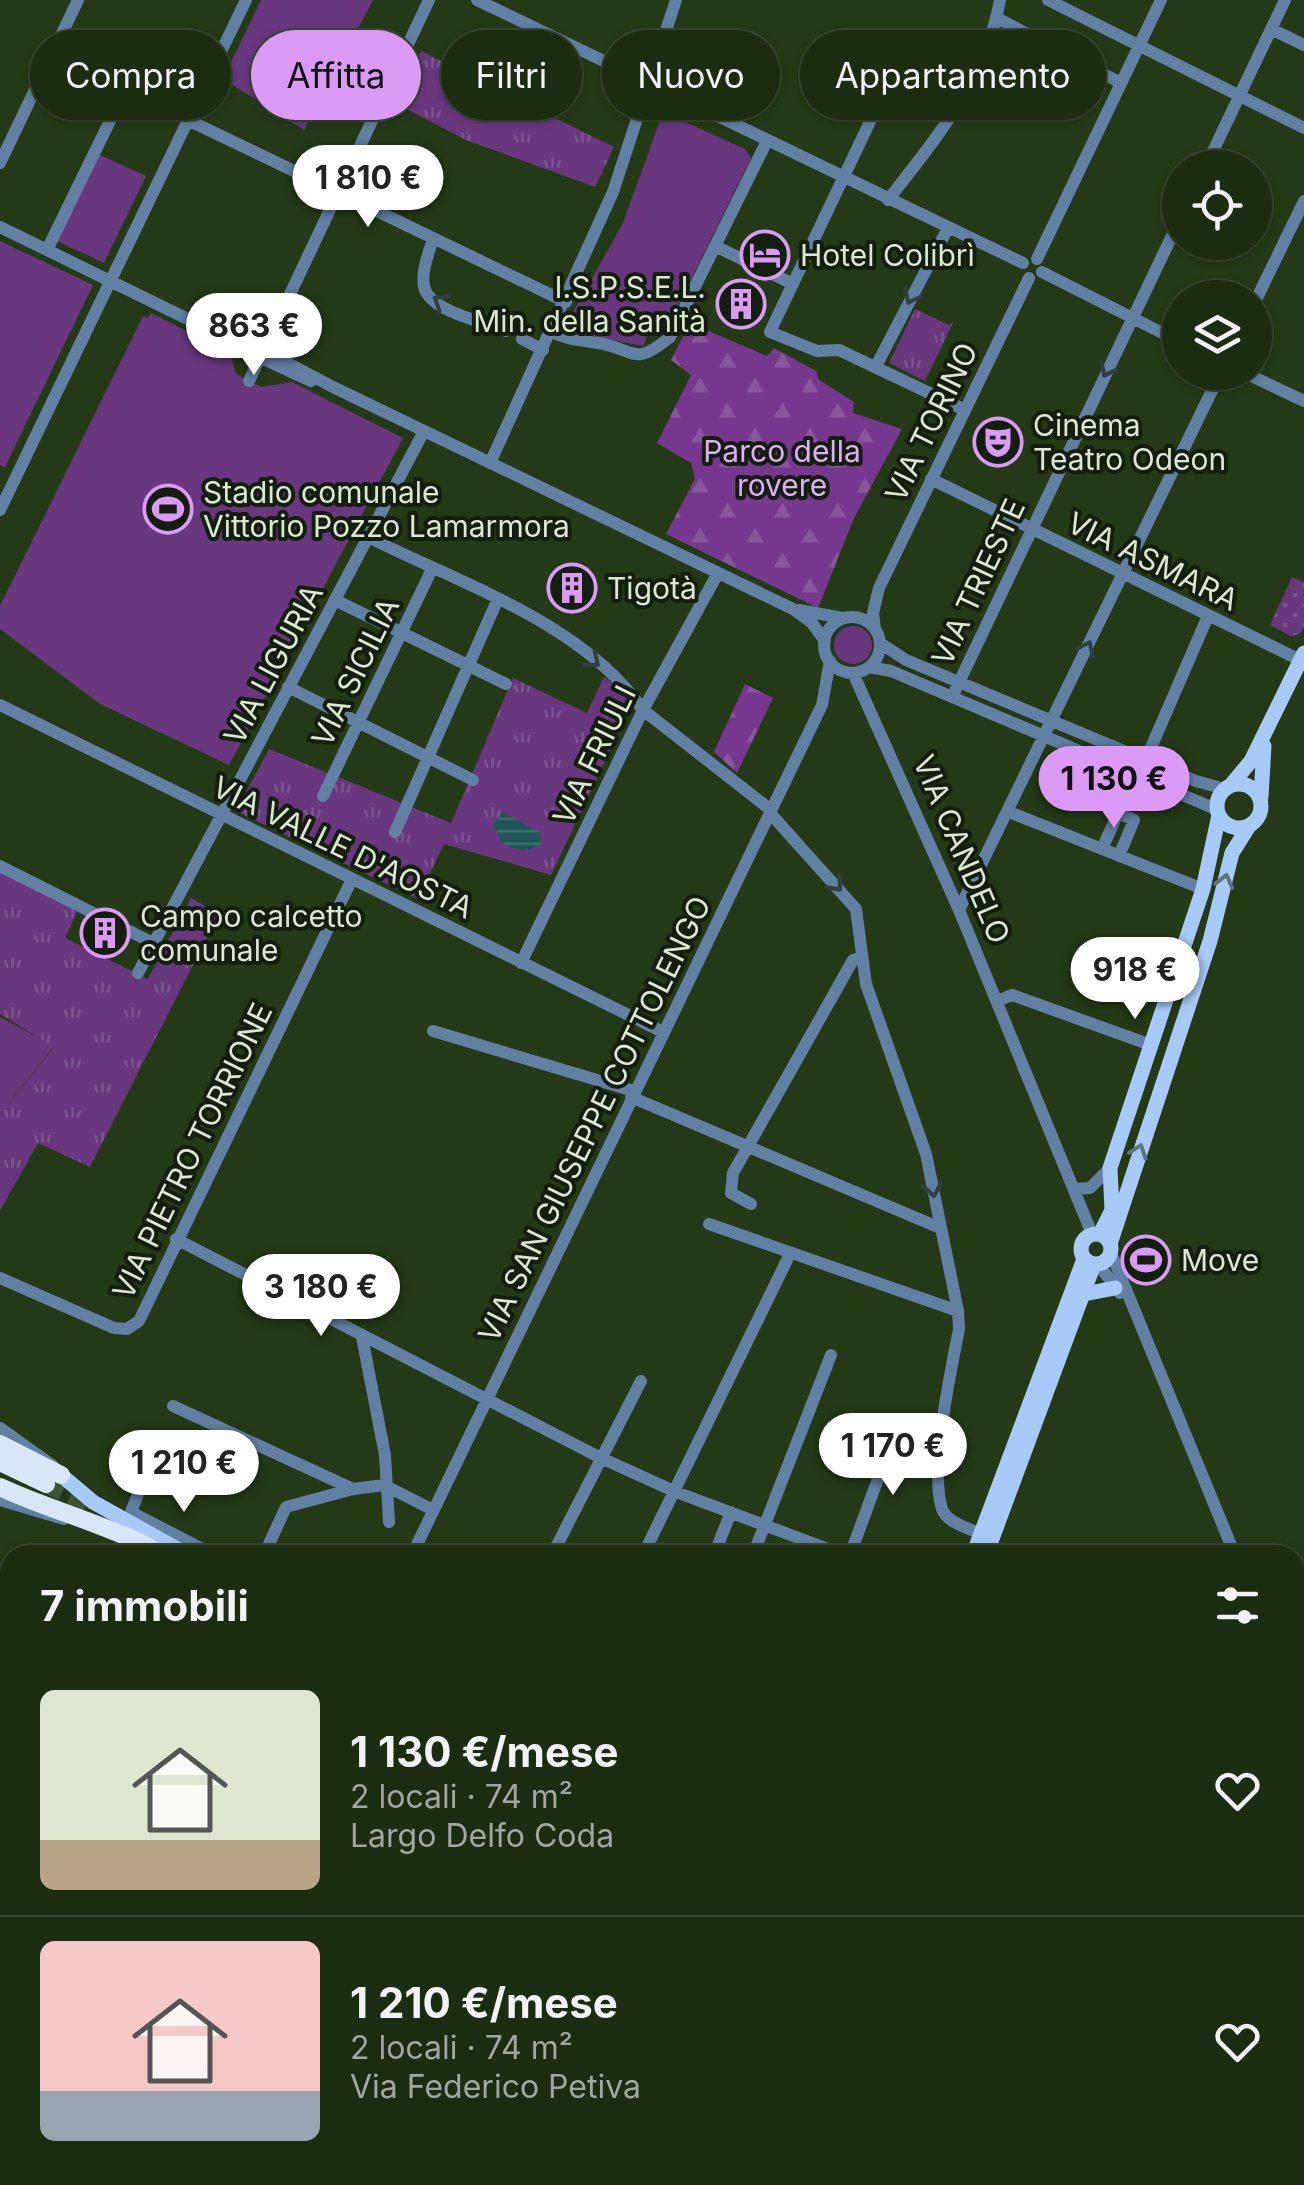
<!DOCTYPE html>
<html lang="it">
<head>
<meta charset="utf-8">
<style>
  body { margin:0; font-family:Inter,sans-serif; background:#28381e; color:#f1f3f6; height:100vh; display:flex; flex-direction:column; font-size:38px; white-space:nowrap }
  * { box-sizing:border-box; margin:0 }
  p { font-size:32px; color:#a0a79f }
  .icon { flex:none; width:55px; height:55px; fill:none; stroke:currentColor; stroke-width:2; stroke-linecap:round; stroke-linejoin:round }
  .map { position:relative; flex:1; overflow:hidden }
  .details { position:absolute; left:0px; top:1545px; width:1305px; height:640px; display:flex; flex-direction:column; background:#1b2c10; border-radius:30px 30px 0 0; box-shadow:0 2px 8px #0004,0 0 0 2px #394830 }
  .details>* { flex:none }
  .top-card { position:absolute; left:30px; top:30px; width:1245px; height:90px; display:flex; gap:20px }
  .fabs { position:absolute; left:1162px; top:150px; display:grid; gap:20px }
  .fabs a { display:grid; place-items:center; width:110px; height:110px; border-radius:50%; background:#1b2c10; box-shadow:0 2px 8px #0004,0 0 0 2px #394830; font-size:50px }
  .price { position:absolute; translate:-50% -85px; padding:0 22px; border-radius:35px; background:#fff; color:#222; font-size:32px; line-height:65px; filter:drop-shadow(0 2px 5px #0008) }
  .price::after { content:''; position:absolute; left:50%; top:60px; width:30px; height:22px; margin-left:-15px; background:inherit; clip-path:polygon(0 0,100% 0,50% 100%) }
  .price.active { background:#da9af6; color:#111 }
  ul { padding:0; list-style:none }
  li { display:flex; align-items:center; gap:30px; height:250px; padding:0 40px }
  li+li { border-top:2px solid #394830 }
  li span { display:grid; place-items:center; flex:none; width:280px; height:200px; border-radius:15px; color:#555 }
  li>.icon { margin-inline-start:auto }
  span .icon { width:120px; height:120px; fill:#fffc; stroke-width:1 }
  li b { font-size:42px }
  h2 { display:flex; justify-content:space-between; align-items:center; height:120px; padding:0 40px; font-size:42px }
  .tag { padding:0 35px; border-radius:45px; background:#1b2c10; box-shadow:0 2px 8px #0004,0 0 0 2px #394830; font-size:35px; line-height:90px }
  .tag.active { background:#da9af6; color:#111 }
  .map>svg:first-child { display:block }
  .grass { fill:#68377d }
  .forest { fill:url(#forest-firs) }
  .park { fill:url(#park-tufts) }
  .garden { fill:url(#garden-dots) }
  .water { fill:url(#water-rules) }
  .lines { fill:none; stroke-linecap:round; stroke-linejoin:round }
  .highway-tunnel { stroke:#3f5432; stroke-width:18; stroke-dasharray:18 9; stroke-linecap:butt }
  .minor { stroke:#627fa4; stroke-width:12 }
  .major { stroke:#a7caf8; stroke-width:15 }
  .highway { stroke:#d8e6f8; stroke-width:18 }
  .oneway { stroke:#2f4042 }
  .oneway2 { stroke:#5e7483 }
  .labels { text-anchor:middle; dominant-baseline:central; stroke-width:8; stroke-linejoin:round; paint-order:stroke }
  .poi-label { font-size:30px; fill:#dbe9d4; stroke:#141e0e; text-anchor:start }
  .street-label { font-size:30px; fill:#dbe9d4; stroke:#141e0e }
  .park-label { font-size:30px; fill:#deaff4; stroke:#141e0e }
</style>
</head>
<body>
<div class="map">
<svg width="1304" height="2185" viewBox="0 0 1304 2185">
  <defs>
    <pattern id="forest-firs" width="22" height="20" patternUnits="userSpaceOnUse" patternTransform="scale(2.5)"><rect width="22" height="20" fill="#76388f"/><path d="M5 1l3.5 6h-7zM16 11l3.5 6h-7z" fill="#89559e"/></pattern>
    <pattern id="park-tufts" width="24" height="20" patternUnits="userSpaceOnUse" patternTransform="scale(2.5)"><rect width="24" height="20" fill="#68377d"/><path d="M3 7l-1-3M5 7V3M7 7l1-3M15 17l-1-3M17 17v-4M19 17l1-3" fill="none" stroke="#7d548f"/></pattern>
    <pattern id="garden-dots" width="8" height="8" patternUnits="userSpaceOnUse" patternTransform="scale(2.5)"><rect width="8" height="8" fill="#68377d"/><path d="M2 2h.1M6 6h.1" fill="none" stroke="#7d548f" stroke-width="1.8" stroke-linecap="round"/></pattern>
    <pattern id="water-rules" width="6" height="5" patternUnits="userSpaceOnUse" patternTransform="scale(2.5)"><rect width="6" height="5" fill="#1d5656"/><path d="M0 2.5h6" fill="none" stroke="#3d6e6d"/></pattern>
  </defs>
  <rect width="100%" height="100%" fill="#243a16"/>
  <!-- grass -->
  <path class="grass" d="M261 0H373L304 130 223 79Z
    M663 112 745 149 751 158 676 310 654 321 643 346 563 330 623 223Z
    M98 154 146 176 104 263 57 241Z
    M0 241 93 285 5 467 0 465Z
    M151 313 230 353 236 374 261 387 292 382 403 438 229 765 100 704 0 629V606L143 316 148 318Z
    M834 645a19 19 0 1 1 38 0a19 19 0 1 1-38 0Z
    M0 1017 54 1046 0 1115Z"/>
  <!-- forest -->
  <path class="forest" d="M690 323 767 356 774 348 816 371 819 380 854 402 853 413 902 429 854 518 818 608 666 534 695 479 691 463 657 443 691 375 671 360Z
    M745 684 773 698 737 773 714 752Z"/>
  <!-- park -->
  <path class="park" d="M421 51 513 96 509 103 536 120 541 111 614 147 595 187 466 140 395 103Z
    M915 309 949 325 954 321 925 381 889 363Z
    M604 677 634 700 551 875 444 844 418 899 236 811 269 749 451 823 513 678 587 713Z
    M0 871 78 910 65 938 148 979 191 898 219 914 90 1167 38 1143 0 1211V1115L54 1047 0 1014Z"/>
  <!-- garden -->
  <path class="garden" d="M1292 577 1304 582V626L1300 634 1291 636 1270 625Z"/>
  <!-- water -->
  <path class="water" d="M503 812 540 833 541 845 523 851 503 844 493 824Z"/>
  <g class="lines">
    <!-- highway-tunnel -->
    <path class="highway-tunnel" d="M46 1484 95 1507"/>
    <!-- minor -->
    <path class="minor" d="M477 0 1023 263
      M1048 0 1304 128
      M997 18 1121 83
      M1271 29 1304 45
      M949 80 933 103 896 86 885 90 770 332 817 351 839 350 965 410
      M188 120 566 302
      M0 163 78 0
      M1205 168 1285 0
      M888 200C937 137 985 81 1000 0
      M0 227 204 327
      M433 238C429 253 421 271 424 286 428 311 484 322 506 331
      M715 246 793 284
      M47 250 125 90
      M1037 259 1161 0
      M1042 272 1180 342
      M1255 302 1304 201
      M197 322 240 338 333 387 793 609 812 623 825 641
      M552 332C569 340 580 340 598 343 635 349 633 368 670 337L767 141
      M522 339 543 350
      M257 356 311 381
      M876 366 948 228
      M1243 372 1304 401
      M249 381 429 0
      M490 463 613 192 676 0
      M931 479 1300 660
      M0 510 246 0
      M368 537C459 583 583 623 643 710L771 810
      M335 600 506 684
      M799 610 843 618
      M824 645a28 28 0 1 1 56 0a28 28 0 1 1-56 0Z
      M875 629 873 613 879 588 1029 278
      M880 643 906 660 1196 781 1225 789
      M869 667 891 671 1218 810
      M853 673 959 910 1092 1234
      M288 687 473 780
      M952 697 1180 219
      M0 705 663 1032
      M1146 759 1208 616
      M323 796 432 569
      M1009 812 1203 889
      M770 813 856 909 866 984 926 1154 958 1311 959 1329C951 1371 929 1469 942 1509 947 1523 969 1528 981 1534
      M395 832 497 601
      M1102 849 1118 813 1134 820 1119 856
      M0 866 153 943
      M959 910 1221 372
      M521 963 643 710 718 573
      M138 973 424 431
      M997 1001 1012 995 1151 1045
      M433 1031 634 1091
      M631 1097 940 1228
      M1074 1189 1090 1188 1110 1168
      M751 1204 731 1193 733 1173 853 960 860 958
      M709 1224 958 1311
      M176 1239 599 1457 676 1492 844 1555
      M1111 1253 1235 1555
      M1098 1264 1120 1293
      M0 1278 114 1328 127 1329 139 1321 352 879
      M362 1337 385 1455 389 1522
      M173 1406 353 1489 384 1485 433 1510
      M0 1428 53 1466
      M144 1479 131 1512 214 1555
      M0 1500 64 1519
      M264 1555 286 1507 353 1489
      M412 1555 822 705 830 661
      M552 1555 641 1381
      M643 1555 787 1260
      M714 1555 731 1512
      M753 1555 831 1355
      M850 1555 897 1427
      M1295 1847 1304 1849
      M0 1896 10 1901
      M770 2185 774 2175"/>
    <!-- major -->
    <path class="major" d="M1217 806a22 22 0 1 1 44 0a22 22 0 1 1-44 0Z
      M1231 785 1251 761 1304 653
      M1261 797 1264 746
      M1081 1249a15 15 0 1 1 30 0a15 15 0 1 1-30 0Z
      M1100 1234 1112 1210 1110 1168 1203 889 1219 815
      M1110 1244 1210 941 1232 853 1249 826
      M1084 1294 1115 1288
      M61 1475 93 1502 188 1555
      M149 1547 162 1555
      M973 1555 1084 1259
      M986 1555 1094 1264
      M1295 1686 1304 1685
      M1295 1736 1304 1738
      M108 2185 112 2175
      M744 2185 749 2175
      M758 2185 762 2175"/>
    <!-- highway -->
    <path class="highway" d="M0 1444 61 1475
      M0 1462 46 1484
      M0 1487C49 1510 100 1522 149 1547"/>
  </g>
  <!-- one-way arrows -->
  <defs><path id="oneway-chevron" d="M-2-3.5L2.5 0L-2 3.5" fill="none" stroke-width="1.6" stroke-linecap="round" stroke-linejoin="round" transform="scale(2.5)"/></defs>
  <g class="oneway">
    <use href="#oneway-chevron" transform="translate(911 297) rotate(117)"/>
    <use href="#oneway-chevron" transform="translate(440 301) rotate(-148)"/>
    <use href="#oneway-chevron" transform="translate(1107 370) rotate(116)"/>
    <use href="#oneway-chevron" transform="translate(1087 648) rotate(-65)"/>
    <use href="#oneway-chevron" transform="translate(593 661) rotate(39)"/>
    <use href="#oneway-chevron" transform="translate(836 885) rotate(49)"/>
    <use href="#oneway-chevron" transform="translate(933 1190) rotate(80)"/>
  </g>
  <g class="oneway2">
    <use href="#oneway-chevron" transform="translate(1225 881) rotate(-75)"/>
    <use href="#oneway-chevron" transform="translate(1139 1151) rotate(-71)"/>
  </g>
  <!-- icons -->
  <defs>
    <g id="hotel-ring" transform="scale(2.5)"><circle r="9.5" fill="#141e0e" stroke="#da9af6" stroke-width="1.5"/><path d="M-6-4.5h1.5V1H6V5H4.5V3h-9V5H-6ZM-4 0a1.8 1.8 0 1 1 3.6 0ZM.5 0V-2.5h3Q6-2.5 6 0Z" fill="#da9af6"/></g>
    <g id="building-ring" transform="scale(2.5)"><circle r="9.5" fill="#141e0e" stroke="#da9af6" stroke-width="1.5"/><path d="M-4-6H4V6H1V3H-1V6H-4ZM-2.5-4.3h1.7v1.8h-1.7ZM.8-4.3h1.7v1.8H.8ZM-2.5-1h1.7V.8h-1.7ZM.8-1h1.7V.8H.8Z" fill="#da9af6"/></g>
    <g id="theatre-ring" transform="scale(2.5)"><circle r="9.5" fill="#141e0e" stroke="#da9af6" stroke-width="1.5"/><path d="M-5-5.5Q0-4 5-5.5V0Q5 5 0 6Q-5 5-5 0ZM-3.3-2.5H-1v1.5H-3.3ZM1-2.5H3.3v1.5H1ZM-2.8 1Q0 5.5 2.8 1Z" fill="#da9af6"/></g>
    <g id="stadium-ring" transform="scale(2.5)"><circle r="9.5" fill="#141e0e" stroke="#da9af6" stroke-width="1.5"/><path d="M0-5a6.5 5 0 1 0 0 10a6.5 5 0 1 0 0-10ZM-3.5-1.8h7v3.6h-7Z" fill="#da9af6"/></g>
  </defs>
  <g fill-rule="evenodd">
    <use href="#hotel-ring" x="765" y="255"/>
    <use href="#building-ring" x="741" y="304"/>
    <use href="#theatre-ring" x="998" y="442"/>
    <use href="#stadium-ring" x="168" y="509"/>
    <use href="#building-ring" x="572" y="588"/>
    <use href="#building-ring" x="105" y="933"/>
    <use href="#stadium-ring" x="1146" y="1260"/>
  </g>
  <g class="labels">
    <!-- poi labels -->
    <g class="poi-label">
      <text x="800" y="255">Hotel Colibrì</text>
      <text x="706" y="287" text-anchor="end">I.S.P.S.E.L.<tspan x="706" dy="34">Min. della Sanità</tspan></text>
      <text x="1033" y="425">Cinema<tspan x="1033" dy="34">Teatro Odeon</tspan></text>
      <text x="203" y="492">Stadio comunale<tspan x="203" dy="34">Vittorio Pozzo Lamarmora</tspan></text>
      <text x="607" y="588">Tigotà</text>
      <text x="140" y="916">Campo calcetto<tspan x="140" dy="34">comunale</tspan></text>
      <text x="1181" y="1260">Move</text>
    </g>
    <!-- street labels -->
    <g class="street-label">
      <text transform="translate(931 422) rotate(-64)">VIA TORINO</text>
      <text transform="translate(1153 561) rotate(26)">VIA ASMARA</text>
      <text transform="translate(978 582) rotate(-65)">VIA TRIESTE</text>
      <text transform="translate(273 664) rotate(-62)">VIA LIGURIA</text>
      <text transform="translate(355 672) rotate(-64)">VIA SICILIA</text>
      <text transform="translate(594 755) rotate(-64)">VIA FRIULI</text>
      <text transform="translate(343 847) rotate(26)">VIA VALLE D'AOSTA</text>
      <text transform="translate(962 849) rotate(67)">VIA CANDELO</text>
      <text transform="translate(594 1119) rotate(-64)">VIA SAN GIUSEPPE COTTOLENGO</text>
      <text transform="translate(192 1151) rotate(-64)">VIA PIETRO TORRIONE</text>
    </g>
    <!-- park labels -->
    <g class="park-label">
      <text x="782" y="451">Parco della<tspan x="782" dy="34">rovere</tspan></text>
    </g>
  </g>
</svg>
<div class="fabs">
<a><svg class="icon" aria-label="locate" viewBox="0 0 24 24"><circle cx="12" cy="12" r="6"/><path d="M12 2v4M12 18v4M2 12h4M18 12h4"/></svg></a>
<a><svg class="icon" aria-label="layers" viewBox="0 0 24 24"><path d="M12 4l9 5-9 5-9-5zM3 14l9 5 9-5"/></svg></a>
</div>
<b class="price" style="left:368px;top:230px">1 810 €</b>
<b class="price" style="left:254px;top:378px">863 €</b>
<b class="price active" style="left:1114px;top:831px">1 130 €</b>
<b class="price" style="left:1135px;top:1022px">918 €</b>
<b class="price" style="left:321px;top:1339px">3 180 €</b>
<b class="price" style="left:893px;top:1498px">1 170 €</b>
<b class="price" style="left:184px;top:1515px">1 210 €</b>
<div class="top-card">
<a class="tag">Compra</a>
<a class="tag active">Affitta</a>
<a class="tag">Filtri</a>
<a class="tag">Nuovo</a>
<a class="tag">Appartamento</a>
</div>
<section class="details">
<h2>7 immobili<svg class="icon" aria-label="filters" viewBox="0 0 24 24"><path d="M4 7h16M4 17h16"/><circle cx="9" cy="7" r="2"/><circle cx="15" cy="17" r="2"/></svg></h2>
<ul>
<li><span style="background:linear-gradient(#dfe7d0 75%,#b9a48a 0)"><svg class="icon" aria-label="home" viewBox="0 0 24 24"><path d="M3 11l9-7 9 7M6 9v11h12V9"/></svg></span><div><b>1 130 €/mese</b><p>2 locali · 74 m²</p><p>Largo Delfo Coda</p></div><svg class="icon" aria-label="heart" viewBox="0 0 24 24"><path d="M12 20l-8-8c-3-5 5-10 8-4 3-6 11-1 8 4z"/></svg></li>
<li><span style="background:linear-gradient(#f6c9c9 75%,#9aa5b1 0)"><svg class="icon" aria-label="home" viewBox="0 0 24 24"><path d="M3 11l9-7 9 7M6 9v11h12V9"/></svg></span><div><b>1 210 €/mese</b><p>2 locali · 74 m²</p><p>Via Federico Petiva</p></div><svg class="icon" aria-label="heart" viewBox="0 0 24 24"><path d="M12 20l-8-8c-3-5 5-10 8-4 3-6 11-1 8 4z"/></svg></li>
</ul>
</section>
</div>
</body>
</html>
